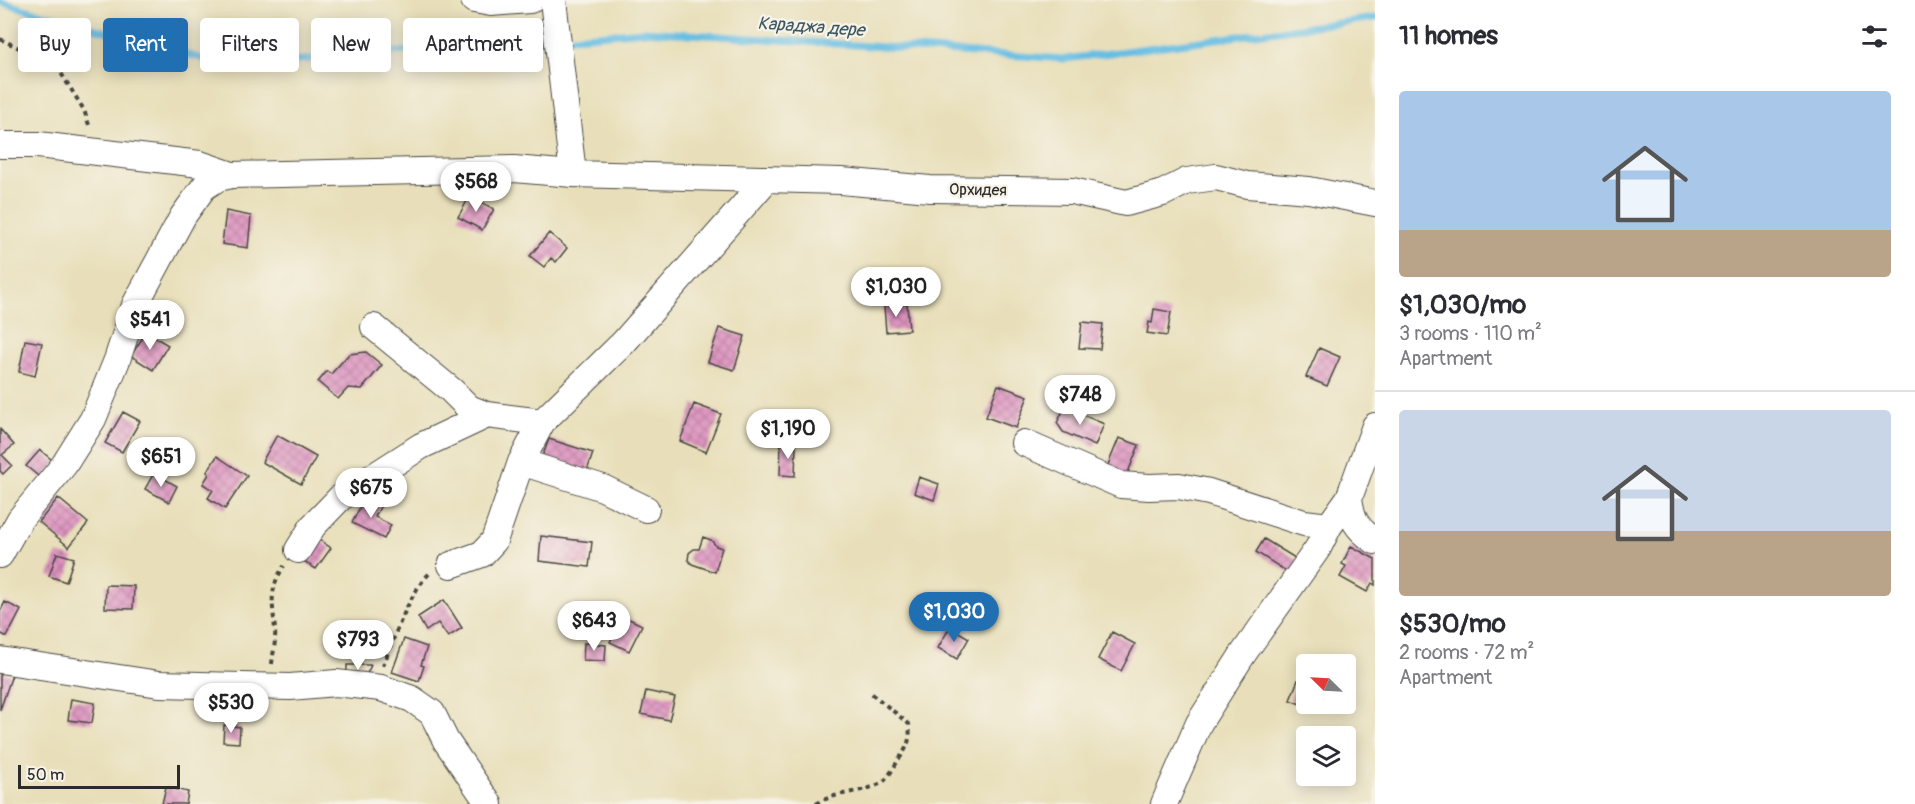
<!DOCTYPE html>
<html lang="en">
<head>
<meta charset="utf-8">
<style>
  body { margin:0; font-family:Pangolin,sans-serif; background:#f2f2f3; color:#2b2b33; height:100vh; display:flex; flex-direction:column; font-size:22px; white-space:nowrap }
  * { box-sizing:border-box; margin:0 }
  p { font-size:20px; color:#7c7c81 }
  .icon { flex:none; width:33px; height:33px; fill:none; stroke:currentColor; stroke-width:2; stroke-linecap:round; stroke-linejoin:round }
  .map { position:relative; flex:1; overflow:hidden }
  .sheet { display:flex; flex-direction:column; background:#fff; width:540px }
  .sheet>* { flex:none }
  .top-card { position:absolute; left:18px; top:18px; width:570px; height:54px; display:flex; gap:12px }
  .needle { width:39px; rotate:294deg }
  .buttons { position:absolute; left:1296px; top:654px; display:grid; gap:12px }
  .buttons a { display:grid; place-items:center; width:60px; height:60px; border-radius:6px; background:#fff; box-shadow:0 3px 15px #0003; font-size:30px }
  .scale { position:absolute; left:18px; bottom:15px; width:162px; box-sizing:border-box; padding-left:6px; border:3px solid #2b2b2b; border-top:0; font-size:16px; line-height:21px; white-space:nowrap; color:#2b2b2b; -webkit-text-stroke:4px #f7f3e8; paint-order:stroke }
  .price { position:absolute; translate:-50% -51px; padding:0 14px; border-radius:21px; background:#fff; color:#222; font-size:20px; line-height:39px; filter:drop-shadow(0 2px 3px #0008) }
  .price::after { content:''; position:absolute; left:50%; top:36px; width:18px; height:14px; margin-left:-9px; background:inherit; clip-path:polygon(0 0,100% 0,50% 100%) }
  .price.selected { background:#1f6fb2; color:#fff }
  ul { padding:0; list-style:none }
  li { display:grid; align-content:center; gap:12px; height:318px; padding:0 24px }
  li+li { border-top:2px solid #e1e1e2 }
  li span { display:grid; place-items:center; height:186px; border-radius:6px; color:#555 }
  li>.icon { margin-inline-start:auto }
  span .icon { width:108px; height:108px; fill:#fffc; stroke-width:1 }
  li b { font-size:26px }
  h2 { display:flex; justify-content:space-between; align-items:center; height:72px; padding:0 24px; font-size:26px }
  .pill { padding:0 21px; border-radius:6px; background:#fff; box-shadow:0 3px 15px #0003; font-size:21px; line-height:54px }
  .pill.selected { background:#1f6fb2; color:#fff }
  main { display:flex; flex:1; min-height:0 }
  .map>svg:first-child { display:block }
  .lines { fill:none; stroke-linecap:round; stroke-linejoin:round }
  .stream { stroke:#66bee3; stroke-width:7 }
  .building { fill:url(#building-cross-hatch) }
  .minor-casing { stroke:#474640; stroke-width:28 }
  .path { stroke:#474640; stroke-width:4; stroke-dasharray:4.5 4.5; stroke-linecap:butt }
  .minor { stroke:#fff; stroke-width:26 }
  .labels { text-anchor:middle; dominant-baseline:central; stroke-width:4.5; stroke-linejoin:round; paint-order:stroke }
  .street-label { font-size:16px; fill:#2b2b2b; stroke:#f7f3e8 }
  .water-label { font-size:18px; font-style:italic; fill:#3d5762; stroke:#f7f3e8 }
</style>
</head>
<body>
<main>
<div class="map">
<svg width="1375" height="804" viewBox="0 0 1375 804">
  <defs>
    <pattern id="building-cross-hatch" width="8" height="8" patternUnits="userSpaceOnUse" patternTransform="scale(1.5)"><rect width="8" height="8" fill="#de93c0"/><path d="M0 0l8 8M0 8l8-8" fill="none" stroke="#b4789c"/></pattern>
  </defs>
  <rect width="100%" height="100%" fill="#f7f3e8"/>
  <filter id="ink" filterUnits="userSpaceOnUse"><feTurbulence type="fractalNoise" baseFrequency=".0167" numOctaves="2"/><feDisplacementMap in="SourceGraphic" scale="12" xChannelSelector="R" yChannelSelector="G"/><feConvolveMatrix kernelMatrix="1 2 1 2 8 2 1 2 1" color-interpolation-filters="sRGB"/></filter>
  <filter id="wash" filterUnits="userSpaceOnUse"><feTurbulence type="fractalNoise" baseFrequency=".008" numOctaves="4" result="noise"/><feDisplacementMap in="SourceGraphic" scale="24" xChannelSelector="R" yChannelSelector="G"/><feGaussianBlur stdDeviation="1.35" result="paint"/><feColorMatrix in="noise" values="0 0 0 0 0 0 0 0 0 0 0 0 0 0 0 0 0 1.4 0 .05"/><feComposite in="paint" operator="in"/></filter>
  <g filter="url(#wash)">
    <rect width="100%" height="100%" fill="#e8dfba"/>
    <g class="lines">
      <!-- stream -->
      <path class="stream" d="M0 2 229 66 552 39
        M563 38 644 31 1065 59 1375 18"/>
    </g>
    <g id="blocks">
      <!-- building -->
      <path class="building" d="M470 196 494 209 482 230 458 217Z
        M226 211 251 216 248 248 222 244Z
        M549 233 567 248 556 262 551 258 544 267 530 256Z
        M907 304 909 330 886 332 884 306Z
        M1154 309 1171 312 1167 336 1147 333 1149 322 1152 323Z
        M1082 322 1103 324 1100 349 1079 348Z
        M719 328 745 336 734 370 708 362Z
        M146 332 168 345 153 370 131 356Z
        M25 340 42 343 35 376 19 372Z
        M1319 348 1340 357 1327 386 1306 377Z
        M366 352 382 365 362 389 348 388 338 399 318 382 327 371 331 374 349 354Z
        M998 385 1028 396 1016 428 986 417Z
        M694 404 721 414 706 452 680 441Z
        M1065 407 1104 424 1095 446 1063 432 1057 423Z
        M123 412 140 421 122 452 105 443Z
        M0 429 14 445 2 455 12 465 3 474 0 471Z
        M277 435 316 457 301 484 262 462Z
        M1119 438 1139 445 1125 480 1105 472Z
        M549 439 593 453 585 477 545 464 548 457 543 455Z
        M781 444H796L795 476 780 475Z
        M40 450 57 464 43 480 26 466Z
        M217 456 247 476 225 509 208 498 213 490 203 484 209 474 207 472Z
        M154 473 177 486 169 502 145 489Z
        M919 477 939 484 934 500 914 493Z
        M365 497 381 505 375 517 391 525 384 539 352 523Z
        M58 498 88 523 69 547 39 522Z
        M541 536 592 542 589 567 539 561Z
        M315 537 331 548 316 569 300 559Z
        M703 537 711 540 716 546 722 548 715 572 692 564 688 560 689 553 694 549H699Z
        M1264 539 1300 561 1292 575 1256 552Z
        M1351 546 1375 559V585L1372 583 1367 592 1340 577 1346 566 1342 564Z
        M57 553 74 558 66 582 49 576Z
        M106 585 134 586 133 609 105 608Z
        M444 600 462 628 448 637 438 623 426 631 418 617Z
        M5 602 21 610 7 637 0 633V612Z
        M623 616 642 625 629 651 610 642Z
        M950 627 969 638 957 659 938 648Z
        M1112 632 1135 644 1121 671 1098 659Z
        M404 639 427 647 421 665 424 666 419 681 392 672Z
        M584 643 606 645 605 661 583 660Z
        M347 665H371L365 678H347Z
        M0 671 12 675 0 710Z
        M1298 680 1306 683V704H1316L1314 709 1290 700Z
        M646 691 675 697 669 720 641 714Z
        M71 699 95 703 92 723 68 720Z
        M224 725 240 727 239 743 223 742Z
        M166 787 188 792 186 804H162Z"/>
    </g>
  </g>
  <g filter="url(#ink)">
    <use href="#blocks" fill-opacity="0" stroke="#474640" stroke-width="1.5"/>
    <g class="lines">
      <!-- minor casing -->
      <g class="minor-casing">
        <path id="minor" d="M474 0 491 3 530 0
          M553 0 573 174
          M0 145H38L200 164 232 175
          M374 327 451 390 469 408 487 415
          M1024 443 1121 485 1149 487 1179 486 1209 492 1304 523 1329 526
          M521 462 603 488 646 509
          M1349 498C1352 520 1356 528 1375 541
          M298 550 313 526 340 498 421 446 487 415 542 422
          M0 555 20 519 64 465 93 419 117 360 135 305 183 216 204 187 218 178 232 175 514 169 573 174 841 181 930 189 1072 191 1126 203 1163 193 1187 181 1216 177 1247 185 1309 190 1375 203
          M451 565 482 554 494 541 521 462 542 422 624 342 767 179
          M0 660 159 684 290 687 336 683 381 688 412 699 432 713 446 741 489 804
          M1164 804 1199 723 1243 654 1318 548 1329 526 1349 498 1375 426"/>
      </g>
      <!-- path -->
      <path class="path" d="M0 39 56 65 84 110 90 128
        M272 664C273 653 276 641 275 630 273 604 268 590 284 566
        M383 666C393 640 410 590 431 572
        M816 804C836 791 863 794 883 782 889 777 895 765 899 759 908 747 911 738 909 724L871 693"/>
      <!-- minor -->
      <use href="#minor" class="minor"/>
    </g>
  </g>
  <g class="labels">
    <!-- street labels -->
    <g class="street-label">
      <text transform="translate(978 190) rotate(1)">Орхидея</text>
    </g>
    <!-- water labels -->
    <g class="water-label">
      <text transform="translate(811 27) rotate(4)">Караджа дере</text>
    </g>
  </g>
</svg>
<div class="buttons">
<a><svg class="needle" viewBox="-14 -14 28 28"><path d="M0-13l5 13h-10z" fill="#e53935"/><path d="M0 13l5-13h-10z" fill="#7c7c81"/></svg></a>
<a><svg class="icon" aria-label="layers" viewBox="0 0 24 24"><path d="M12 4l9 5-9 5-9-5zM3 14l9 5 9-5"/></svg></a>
</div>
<div class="scale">50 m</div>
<b class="price" style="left:476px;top:213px">$568</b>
<b class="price" style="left:896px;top:318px">$1,030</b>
<b class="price" style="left:150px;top:351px">$541</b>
<b class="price" style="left:1080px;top:426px">$748</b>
<b class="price" style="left:788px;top:460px">$1,190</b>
<b class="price" style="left:161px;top:488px">$651</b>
<b class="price" style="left:371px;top:519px">$675</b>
<b class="price selected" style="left:954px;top:643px">$1,030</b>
<b class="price" style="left:594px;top:652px">$643</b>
<b class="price" style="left:358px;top:671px">$793</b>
<b class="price" style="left:231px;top:734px">$530</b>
<div class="top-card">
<a class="pill">Buy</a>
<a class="pill selected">Rent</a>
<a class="pill">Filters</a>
<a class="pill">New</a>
<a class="pill">Apartment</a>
</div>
</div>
<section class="sheet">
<h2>11 homes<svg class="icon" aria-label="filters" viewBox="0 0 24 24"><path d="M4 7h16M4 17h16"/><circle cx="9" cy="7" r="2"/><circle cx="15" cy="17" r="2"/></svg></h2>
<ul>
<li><span style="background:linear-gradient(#a9c7e8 75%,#b9a48a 0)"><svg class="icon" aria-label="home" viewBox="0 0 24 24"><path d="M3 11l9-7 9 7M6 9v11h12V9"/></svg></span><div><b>$1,030/mo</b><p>3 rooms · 110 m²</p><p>Apartment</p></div></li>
<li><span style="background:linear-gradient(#c9d6e8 65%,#b9a48a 0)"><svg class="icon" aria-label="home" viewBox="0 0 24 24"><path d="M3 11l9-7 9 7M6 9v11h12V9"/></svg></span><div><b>$530/mo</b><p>2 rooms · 72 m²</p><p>Apartment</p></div></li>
</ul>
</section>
</main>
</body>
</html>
